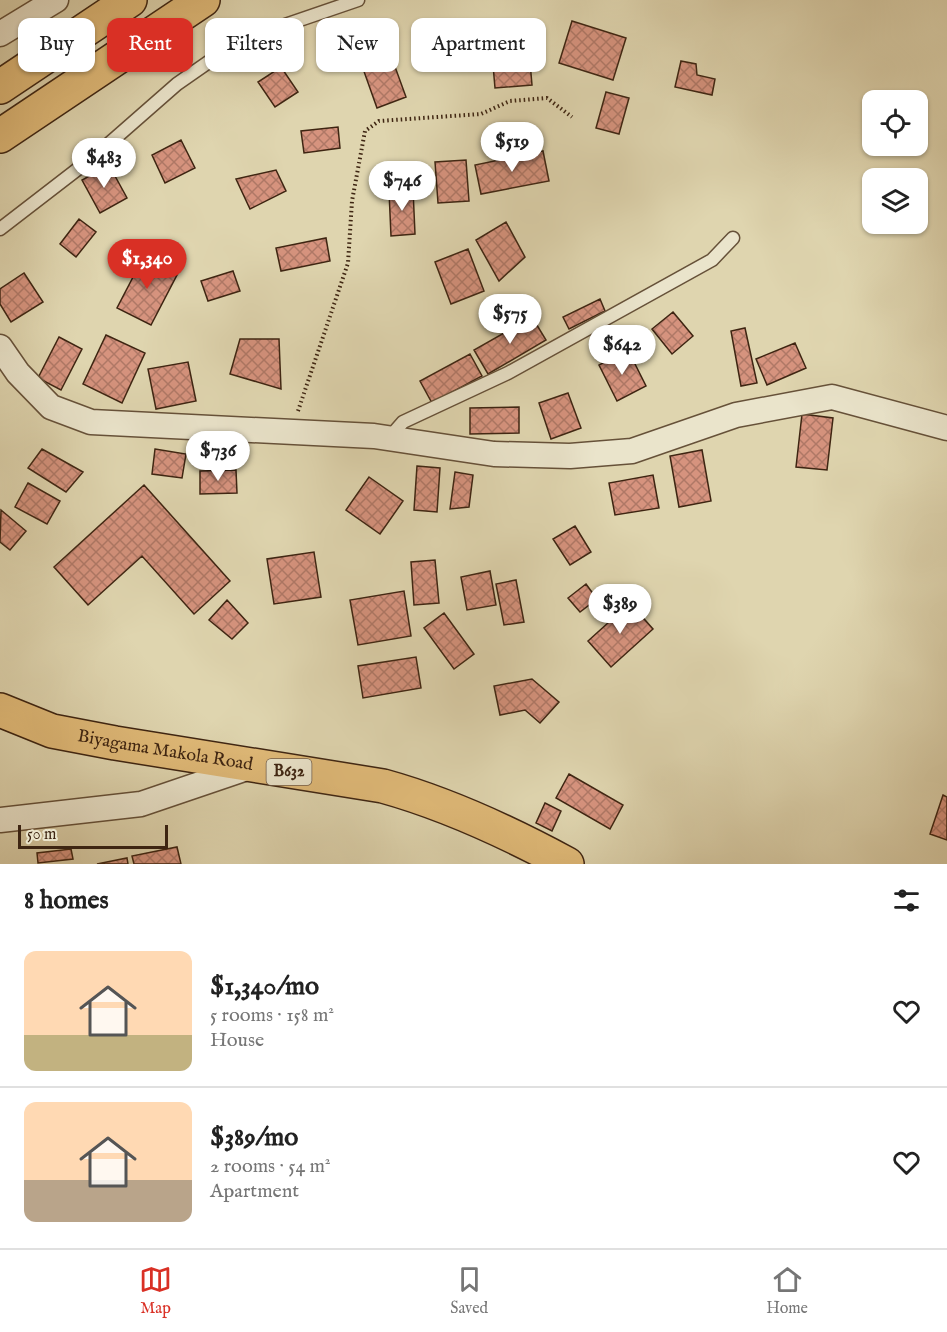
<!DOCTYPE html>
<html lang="en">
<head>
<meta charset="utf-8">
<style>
  body { margin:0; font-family:"IM FELL English",serif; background:#f6f6f6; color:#222; height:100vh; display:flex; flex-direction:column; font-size:22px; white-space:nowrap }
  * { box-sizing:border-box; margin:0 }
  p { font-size:20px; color:#767676 }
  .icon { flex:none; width:33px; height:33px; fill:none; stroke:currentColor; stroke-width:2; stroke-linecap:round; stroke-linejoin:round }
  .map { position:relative; height:864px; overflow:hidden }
  .side { display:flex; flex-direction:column; background:#fff; flex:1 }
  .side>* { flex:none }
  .hud { position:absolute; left:18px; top:18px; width:600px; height:54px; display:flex; gap:12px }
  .fabs { position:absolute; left:862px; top:90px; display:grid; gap:12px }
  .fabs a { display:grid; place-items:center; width:66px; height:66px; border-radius:12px; background:#fff; box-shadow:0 2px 4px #0004; font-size:30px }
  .scale { position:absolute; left:18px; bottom:15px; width:150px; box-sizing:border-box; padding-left:6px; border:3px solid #3e2512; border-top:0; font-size:16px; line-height:21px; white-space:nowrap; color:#3e2512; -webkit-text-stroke:4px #eae4cb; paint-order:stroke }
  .price { position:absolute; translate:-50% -51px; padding:0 14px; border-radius:21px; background:#fff; color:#222; font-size:20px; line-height:39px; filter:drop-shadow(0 2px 3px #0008) }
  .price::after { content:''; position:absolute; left:50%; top:36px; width:18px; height:14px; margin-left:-9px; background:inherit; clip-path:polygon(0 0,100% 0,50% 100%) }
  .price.selected { background:#d93025; color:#fff }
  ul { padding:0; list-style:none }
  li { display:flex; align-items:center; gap:18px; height:150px; padding:0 24px }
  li+li { border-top:2px solid #e0e0e0 }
  li span { display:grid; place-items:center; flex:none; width:168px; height:120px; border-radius:12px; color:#555 }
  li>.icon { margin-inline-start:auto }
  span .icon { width:72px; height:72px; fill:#fffc; stroke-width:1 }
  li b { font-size:26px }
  h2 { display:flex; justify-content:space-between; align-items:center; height:72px; padding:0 24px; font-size:26px }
  .chip { padding:0 21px; border-radius:12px; background:#fff; box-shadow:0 2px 4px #0004; font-size:21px; line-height:54px }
  .chip.selected { background:#d93025; color:#fff }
  .tabs { display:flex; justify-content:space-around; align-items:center; height:84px; border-top:2px solid #e0e0e0; background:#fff; font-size:16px; color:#767676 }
  .tabs a { display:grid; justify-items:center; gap:3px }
  .tabs .selected { color:#d93025 }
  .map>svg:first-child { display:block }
  .building { fill:url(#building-cross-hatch); stroke:#3e2512; stroke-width:1.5 }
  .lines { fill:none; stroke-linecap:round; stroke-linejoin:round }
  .service-casing { stroke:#665139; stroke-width:15 }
  .minor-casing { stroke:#665139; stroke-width:27 }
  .primary-casing { stroke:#3e2512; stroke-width:36 }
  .motorway-casing { stroke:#3e2512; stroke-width:36 }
  .path { stroke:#3e2512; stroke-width:4; stroke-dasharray:1.5 3; stroke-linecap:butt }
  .service { stroke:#eae4cb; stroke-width:12 }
  .minor { stroke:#eae4cb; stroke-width:24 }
  .primary { stroke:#e0ba78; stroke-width:33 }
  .motorway { stroke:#e0ba78; stroke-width:33 }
  .labels { text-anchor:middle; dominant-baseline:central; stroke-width:5; stroke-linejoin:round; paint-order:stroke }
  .shield { fill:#eae4cb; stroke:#725e4a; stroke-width:1.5 }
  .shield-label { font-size:16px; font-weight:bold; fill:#3e2512 }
  .street-label { font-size:18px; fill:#3e2512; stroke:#eae4cb }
</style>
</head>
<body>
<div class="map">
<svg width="947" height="864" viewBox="0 0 947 864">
  <defs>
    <pattern id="building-cross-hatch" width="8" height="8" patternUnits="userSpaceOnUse" patternTransform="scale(1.5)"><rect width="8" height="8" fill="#d6937e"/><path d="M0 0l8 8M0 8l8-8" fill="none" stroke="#af7866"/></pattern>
  </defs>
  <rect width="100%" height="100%" fill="#dfd5af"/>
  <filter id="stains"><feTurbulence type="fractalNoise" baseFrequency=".00333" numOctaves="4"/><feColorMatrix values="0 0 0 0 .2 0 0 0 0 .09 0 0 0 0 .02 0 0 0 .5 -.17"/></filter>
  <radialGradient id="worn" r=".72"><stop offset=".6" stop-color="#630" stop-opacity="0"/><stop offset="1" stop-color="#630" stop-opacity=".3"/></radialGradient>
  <!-- building -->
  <path class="building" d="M572 21 626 38 613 80 559 63Z
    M502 32 503 51 477 52V33Z
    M390 53 406 97 377 108 361 63Z
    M681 61 696 64 697 75 715 79 712 95 675 87Z
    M530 62 532 85 495 88 493 65Z
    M281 67 298 92 275 107 258 82Z
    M606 92 629 98 619 134 596 128Z
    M338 127 340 148 304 153 301 131Z
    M181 140 195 168 165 183 152 155Z
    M543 151 549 181 481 194 475 165Z
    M466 160 469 201 438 203 435 162Z
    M109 165 127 198 100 213 82 180Z
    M276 170 286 191 250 209 236 179Z
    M413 189 415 234 391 236 389 191Z
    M79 219 96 232 76 257 60 244Z
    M506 222 525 257 499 281 476 240Z
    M326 238 330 261 281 271 276 248Z
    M468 249 484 291 451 304 435 262Z
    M144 256 178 273 151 325 117 308Z
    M233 271 240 291 208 301 201 281Z
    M24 273 43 302 11 322 0 304V289Z
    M600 299 605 311 569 329 563 317Z
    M673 312 693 336 672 354 652 329Z
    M532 317 546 340 488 374 474 350Z
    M745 328 757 383 741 386 731 331Z
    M106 335 145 353 122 403 83 384Z
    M59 337 82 349 61 390 38 378Z
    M240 339H279L281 389 230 374Z
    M795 343 806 368 767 385 756 359Z
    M628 350 646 386 617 401 599 365Z
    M470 354 482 376 432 403 420 381Z
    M188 362 196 401 156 409 148 369Z
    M568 393 581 428 551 439 539 403Z
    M519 407V433L470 434V408Z
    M802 414 833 418 827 470 796 467Z
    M42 449 83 472 66 492 28 468Z
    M155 449 186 454 182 478 152 474Z
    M702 450 711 501 679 507 670 456Z
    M417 466 440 468 437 512 414 510Z
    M236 470 237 493 200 494V471Z
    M455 472 473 475 469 507 450 509Z
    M653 475 659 508 615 515 609 483Z
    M369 477 403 501 380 534 346 510Z
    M28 483 60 501 47 524 15 507Z
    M144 485 230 581 194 614 142 556 88 605 54 567Z
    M1 510 26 531 10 550 0 542Z
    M575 526 591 552 570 565 553 539Z
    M314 552 321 597 274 604 267 559Z
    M435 560 439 603 414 605 411 562Z
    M490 571 496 605 467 610 461 577Z
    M516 580 524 622 504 625 496 584Z
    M586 584 597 599 580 612 568 598Z
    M404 591 411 636 358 645 350 600Z
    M227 600 248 623 232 639 209 620Z
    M630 603 653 629 611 667 588 641Z
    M444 613 474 654 454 669 424 628Z
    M416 657 421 688 363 698 358 666Z
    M532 679 559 702 540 723 525 710 500 715 494 686Z
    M569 774 623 805 610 829 556 798Z
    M943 795 947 797V840L930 834Z
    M545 803 561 811 552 831 536 823Z
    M177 847 181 864H134L132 856Z
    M71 849 73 859 38 863 37 853Z
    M127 858 128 864H97Z"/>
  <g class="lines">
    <!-- service casing -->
    <g class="service-casing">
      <path id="service" d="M0 229 96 155 177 84 210 61 250 37 358 0
        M389 438 403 422 508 373 712 260 733 238"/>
    </g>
    <!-- minor casing -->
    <g class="minor-casing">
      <path id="minor" d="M0 34 56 0
        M0 347 18 373 51 407 91 422 374 436 494 454 570 456 632 451 736 415 832 397 947 428
        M0 820 141 804 250 767"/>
    </g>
    <!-- primary casing -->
    <g class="primary-casing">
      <g id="primary">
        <path id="s1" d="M0 710 52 731 115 743 383 786C448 804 508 832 567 864"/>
      </g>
    </g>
    <!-- motorway casing -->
    <g class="motorway-casing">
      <path id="motorway" d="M0 87 130 0
        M0 136 203 0"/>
    </g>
    <!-- path -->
    <path class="path" d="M298 411 348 263 352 201 365 131 379 121 481 114 510 101 547 98 572 117"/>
    <!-- service -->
    <use href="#service" class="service"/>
    <!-- minor -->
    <use href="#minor" class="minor"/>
    <!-- primary -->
    <use href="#primary" class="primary"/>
    <!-- motorway -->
    <use href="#motorway" class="motorway"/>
  </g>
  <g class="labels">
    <!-- shield labels -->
    <rect class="shield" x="266.5" y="759" width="45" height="26" rx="4.5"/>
    <g class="shield-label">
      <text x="289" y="772">B632</text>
    </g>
    <!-- street labels -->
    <g class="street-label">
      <text stroke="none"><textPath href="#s1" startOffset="171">Biyagama Makola Road</textPath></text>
    </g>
  </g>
  <rect width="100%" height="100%" filter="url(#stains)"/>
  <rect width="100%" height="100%" fill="url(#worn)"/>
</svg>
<div class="fabs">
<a><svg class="icon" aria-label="locate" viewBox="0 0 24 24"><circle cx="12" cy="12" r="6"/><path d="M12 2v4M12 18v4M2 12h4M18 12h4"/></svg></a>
<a><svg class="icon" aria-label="layers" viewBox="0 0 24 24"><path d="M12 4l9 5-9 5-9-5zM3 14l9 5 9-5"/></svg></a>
</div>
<div class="scale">50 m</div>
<b class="price" style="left:512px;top:173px">$519</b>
<b class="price" style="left:104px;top:189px">$483</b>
<b class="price" style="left:402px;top:212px">$746</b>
<b class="price selected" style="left:147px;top:290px">$1,340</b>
<b class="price" style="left:510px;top:345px">$575</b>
<b class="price" style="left:622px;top:376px">$642</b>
<b class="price" style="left:218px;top:482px">$736</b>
<b class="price" style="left:620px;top:635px">$389</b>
<div class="hud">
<a class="chip">Buy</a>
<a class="chip selected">Rent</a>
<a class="chip">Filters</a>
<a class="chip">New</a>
<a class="chip">Apartment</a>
</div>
</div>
<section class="side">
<h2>8 homes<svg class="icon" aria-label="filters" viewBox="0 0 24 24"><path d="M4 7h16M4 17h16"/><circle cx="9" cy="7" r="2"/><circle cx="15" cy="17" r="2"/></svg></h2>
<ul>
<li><span style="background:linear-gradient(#ffd9b3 70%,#c2b280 0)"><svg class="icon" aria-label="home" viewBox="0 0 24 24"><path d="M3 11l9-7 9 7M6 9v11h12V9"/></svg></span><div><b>$1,340/mo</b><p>5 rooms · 158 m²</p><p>House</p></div><svg class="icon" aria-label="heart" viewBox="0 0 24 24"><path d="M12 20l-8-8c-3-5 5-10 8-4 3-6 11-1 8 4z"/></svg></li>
<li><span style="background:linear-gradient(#ffd9b3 65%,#b9a48a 0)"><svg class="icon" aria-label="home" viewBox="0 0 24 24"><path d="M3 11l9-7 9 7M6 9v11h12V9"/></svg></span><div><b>$389/mo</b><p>2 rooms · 54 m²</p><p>Apartment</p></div><svg class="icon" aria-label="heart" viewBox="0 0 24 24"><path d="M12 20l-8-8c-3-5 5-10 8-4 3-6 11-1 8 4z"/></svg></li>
</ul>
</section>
<nav class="tabs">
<a class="selected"><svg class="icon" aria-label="map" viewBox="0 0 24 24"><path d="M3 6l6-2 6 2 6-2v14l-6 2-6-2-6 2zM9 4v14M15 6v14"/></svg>Map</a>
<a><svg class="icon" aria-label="saved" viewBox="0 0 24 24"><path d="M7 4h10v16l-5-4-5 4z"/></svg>Saved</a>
<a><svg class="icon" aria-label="home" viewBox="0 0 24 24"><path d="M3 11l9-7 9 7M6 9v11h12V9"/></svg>Home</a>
</nav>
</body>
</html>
